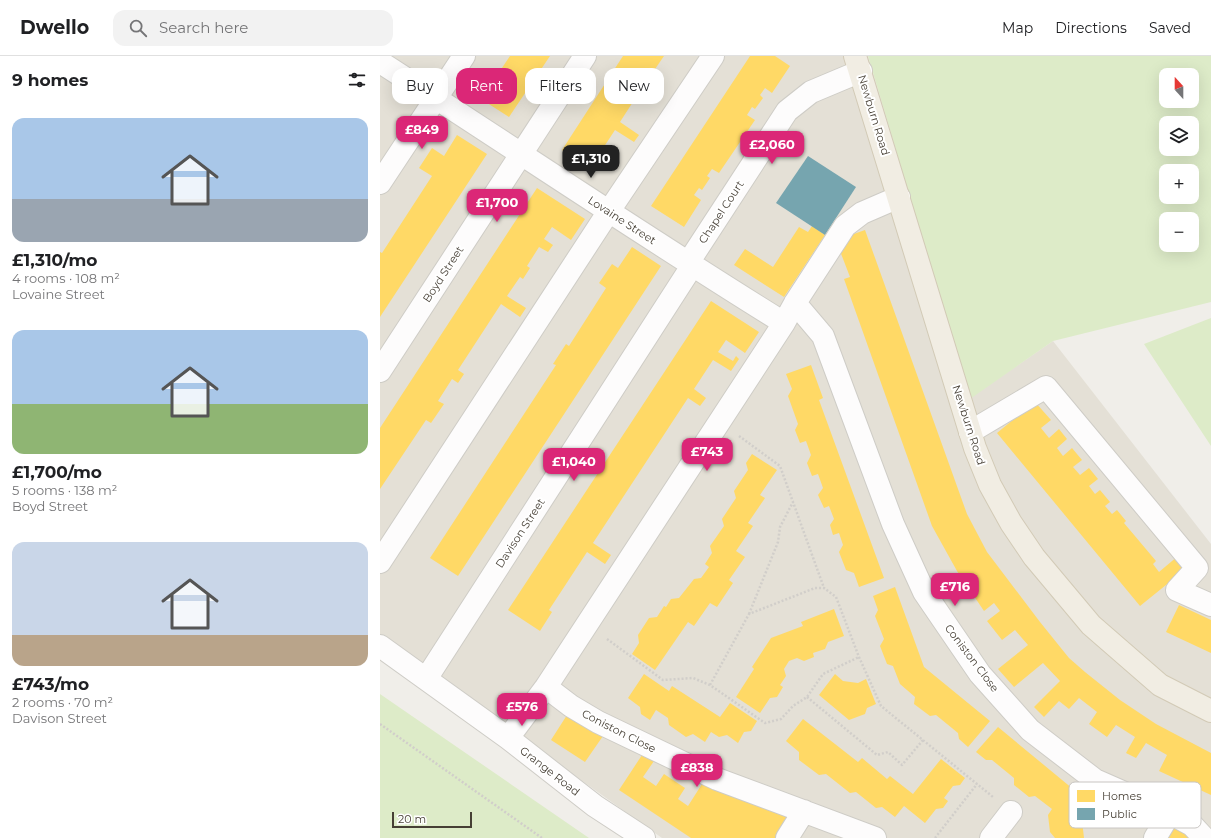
<!DOCTYPE html>
<html lang="en">
<head>
<meta charset="utf-8">
<style>
  body { margin:0; font-family:Montserrat,sans-serif; background:#f2f2f2; color:#202124; height:100vh; display:flex; flex-direction:column; font-size:15px; white-space:nowrap }
  * { box-sizing:border-box; margin:0 }
  p { font-size:13px; color:#757577 }
  .icon { flex:none; width:22px; height:22px; fill:none; stroke:currentColor; stroke-width:2; stroke-linecap:round; stroke-linejoin:round }
  .map { position:relative; flex:1; overflow:hidden }
  .sheet { display:flex; flex-direction:column; background:#fff; width:380px }
  .sheet>* { flex:none }
  .banner { position:absolute; left:12px; top:12px; width:380px; height:36px; display:flex; gap:8px }
  .needle { width:26px; rotate:339deg }
  .buttons { position:absolute; left:779px; top:12px; display:grid; gap:8px }
  .buttons a { display:grid; place-items:center; width:40px; height:40px; border-radius:8px; background:#fff; box-shadow:0 4px 16px #0002; font-size:20px }
  .scale { position:absolute; left:12px; bottom:10px; width:80px; box-sizing:border-box; padding-left:4px; border:2px solid #463f35; border-top:0; font-size:11px; line-height:14px; white-space:nowrap; color:#463f35; -webkit-text-stroke:3px #fff; paint-order:stroke }
  .price { position:absolute; translate:-50% -34px; padding:0 9px; border-radius:8px; background:#db2777; color:#fff; font-size:13px; line-height:26px; filter:drop-shadow(0 1px 2px #0008) }
  .price::after { content:''; position:absolute; left:50%; top:24px; width:12px; height:9px; margin-left:-6px; background:inherit; clip-path:polygon(0 0,100% 0,50% 100%) }
  .price.on { background:#222; color:#fff }
  ul { padding:0; list-style:none }
  li { display:grid; align-content:center; gap:8px; height:212px; padding:0 12px }
  li span { display:grid; place-items:center; height:124px; border-radius:12px; color:#555 }
  li>.icon { margin-inline-start:auto }
  span .icon { width:72px; height:72px; fill:#fffc; stroke-width:1 }
  li b { font-size:17px }
  h2 { display:flex; justify-content:space-between; align-items:center; height:48px; padding:0 12px; font-size:17px }
  .chip { padding:0 14px; border-radius:12px; background:#fff; box-shadow:0 4px 16px #0002; font-size:14px; line-height:36px }
  .chip.on { background:#db2777; color:#fff }
  header { display:flex; align-items:center; gap:24px; box-sizing:border-box; height:56px; padding:0 20px; background:#fff; border-bottom:1px solid #e0e0e0 }
  header strong { font-size:19px }
  nav { display:flex; gap:22px; margin-inline-start:auto; font-size:14px }
  .search { width:280px; height:36px; background:#f2f2f2; display:flex; align-items:center; gap:10px; box-sizing:border-box; padding:0 14px; border-radius:12px; color:#757577; font-size:15px }
  main { display:flex; flex:1; min-height:0 }
  .map>svg:first-child { display:block }
  .residential { fill:#e4e0d6 }
  .green { fill:#ddebc8; fill-rule:evenodd }
  .homes { fill:#ffd966 }
  .public { fill:#76a5af }
  .lines { fill:none; stroke-linecap:round; stroke-linejoin:round }
  .minor-casing { stroke:#ceccc6; stroke-width:24 }
  .major-casing { stroke:#d2cab6; stroke-width:24 }
  .path { stroke:#d1ceca; stroke-width:2.5; stroke-dasharray:2 2; stroke-linecap:butt }
  .minor { stroke:#fdfcfc; stroke-width:22 }
  .major { stroke:#f1ede3; stroke-width:22 }
  .labels { text-anchor:middle; dominant-baseline:central; stroke-width:4; stroke-linejoin:round; paint-order:stroke }
  .street-label { font-size:11px; fill:#463f35; stroke:#fff }
  .key { fill:#fff; stroke:#c8c5c2; stroke-width:1 }
  .key-label { font-size:11px; fill:#463f35 }
</style>
</head>
<body>
<header>
<strong>Dwello</strong>
<div class="search"><svg class="icon" aria-label="search" viewBox="0 0 24 24"><circle cx="10" cy="10" r="6"/><path d="M15 15l6 6"/></svg>Search here</div>
<nav><a>Map</a><a>Directions</a><a>Saved</a></nav>
</header>
<main>
<section class="sheet">
<h2>9 homes<svg class="icon" aria-label="filters" viewBox="0 0 24 24"><path d="M4 7h16M4 17h16"/><circle cx="9" cy="7" r="2"/><circle cx="15" cy="17" r="2"/></svg></h2>
<ul>
<li><span style="background:linear-gradient(#a9c7e8 65%,#9aa5b1 0)"><svg class="icon" aria-label="home" viewBox="0 0 24 24"><path d="M3 11l9-7 9 7M6 9v11h12V9"/></svg></span><div><b>£1,310/mo</b><p>4 rooms · 108 m²</p><p>Lovaine Street</p></div></li>
<li><span style="background:linear-gradient(#a9c7e8 60%,#8fb573 0)"><svg class="icon" aria-label="home" viewBox="0 0 24 24"><path d="M3 11l9-7 9 7M6 9v11h12V9"/></svg></span><div><b>£1,700/mo</b><p>5 rooms · 138 m²</p><p>Boyd Street</p></div></li>
<li><span style="background:linear-gradient(#c9d6e8 75%,#b9a48a 0)"><svg class="icon" aria-label="home" viewBox="0 0 24 24"><path d="M3 11l9-7 9 7M6 9v11h12V9"/></svg></span><div><b>£743/mo</b><p>2 rooms · 70 m²</p><p>Davison Street</p></div></li>
</ul>
</section>
<div class="map">
<svg width="831" height="782" viewBox="0 0 831 782">
  <rect width="100%" height="100%" fill="#f0eee9"/>
  <!-- residential -->
  <path class="residential" d="M0 0H488L590 342 673 285 831 488V782H282L131 674 0 584Z"/>
  <!-- green -->
  <path class="green" d="M488 0H831V246L673 285 590 343ZM786 19H812V45H786ZM786 67H812V93H786ZM786 115H812V141H786ZM786 163H812V189H786Z
    M831 262V390L764 288Z
    M0 638 209 782H0Z"/>
  <!-- homes -->
  <path class="homes" d="M130 0H170L129 61 101 43Z
    M243 0H284L273 16 277 19 265 38 260 35 240 66 259 79 254 86 235 74 210 112 182 94Z
    M370 0H395L410 10 392 37 385 32 380 39 383 42 375 53 372 51 367 59 375 64 339 117 332 113 327 120 330 122 322 134 319 132 314 139 321 144 304 171 271 150Z
    M77 79 107 98 0 261V196L2 197 52 120 39 112 52 92 64 100Z
    M157 132 205 163 191 184 172 171 164 183 173 189 168 196 159 191 147 210 150 212 143 223 140 221 127 240 146 252 140 261 121 248 78 314 84 318 78 327 72 323 58 345 64 348 51 367 46 364 0 433V372Z
    M432 170 445 179 404 241 354 209 365 193 393 211 419 171 428 176Z
    M485 174 587 458 607 496 660 566 689 602 705 616 740 644 776 668 831 697V739L779 715 787 699 766 687 756 702 746 697 755 681 736 669 727 681 709 668 717 656 699 642 689 653 679 645 664 661 654 651 680 625 663 607 634 631 618 613 648 589 635 574 622 584 607 565 620 555 614 547 604 555 577 515 552 470 464 223 470 221 460 195 471 179Z
    M252 191 281 210 78 520 50 502 176 309 173 308 186 288 189 290 226 232 219 227 232 208 238 212Z
    M331 245 379 276 365 297 346 284 338 296 353 305 356 300 359 303 351 315 333 304 314 333 326 342 320 350 308 342 213 487 231 499 225 508 207 496 169 554 172 556 160 575 128 554Z
    M431 309 443 342 439 344 504 522 479 531 474 517 466 514 459 496 463 489 459 477 453 479 450 469 454 463 449 450 444 452 438 439 443 432 438 418 432 420 427 407 431 399 426 385 420 387 415 374 418 368 408 340 412 333 406 318Z
    M655 346 671 364 661 372 669 382 679 373 687 383 677 392 683 400 692 392 702 404 693 411 700 419 709 412 718 423 709 430 715 438 720 434 730 446 725 450 732 458 737 454 746 465 744 467 776 505 773 508 779 516 798 500 807 512 760 550 617 377Z
    M372 398 397 414 380 439 385 442 368 467 373 470 356 495 365 501 349 524 353 527 337 551 330 547 314 570 308 566 275 614 252 598 259 587 258 579 269 562 277 561 284 550 286 551 291 543 299 542 314 523 321 522 329 511 325 508 332 497 330 490 344 470 342 463 356 442 354 435 368 414 366 407Z
    M515 531 544 611 610 665 588 691 579 683 578 677 556 659 550 660 534 648 535 641 520 628 513 610 507 608 500 590 504 583 495 560 498 554 493 540Z
    M799 549 831 564V597L786 576Z
    M454 553 464 580 448 586 445 593 433 597 434 601 424 605 417 602 409 605 404 613 406 620 400 629 403 631 397 641 390 642 380 657 356 641 374 613 372 611 391 582 423 570 421 566Z
    M264 618 289 635 292 630 340 661 350 647 377 665 371 675 364 676 358 687 347 679 339 681 331 676 325 686 313 678 306 681 289 669 288 662 276 654 270 664 261 658 260 651 248 642Z
    M455 618 463 625 478 627 486 623 496 648 487 652 485 658 469 664 439 639Z
    M187 659 223 680 205 706 171 684Z
    M423 663 478 706 482 702 507 723 510 720 533 738 561 703 585 722 580 729 573 730 564 742 568 745 563 752 556 753 545 767 524 750 515 761 502 751 496 752 476 736 470 737 446 718 439 719 419 704V696L406 685Z
    M618 671 699 738 704 782H675L670 776 668 759 672 753 655 740 649 741 634 729V722L612 704H606L596 696Z
    M262 699 274 705 263 721 276 730 284 718 305 732 298 743 308 750 322 728 411 760 397 782H311L239 734Z
    M791 771 808 779 810 782H784Z"/>
  <!-- public -->
  <path class="public" d="M428 100 476 131 445 179 396 147Z"/>
  <g class="lines">
    <!-- minor casing -->
    <g class="minor-casing">
      <path id="minor" d="M0 6C135 93 268 183 404 267
        M0 127 84 0
        M308 207 407 55 431 36 481 15
        M415 247 443 280 513 468 544 536 600 618 650 674 715 724 790 757 812 769 824 782
        M0 315 205 0
        M590 376 666 331 817 512 797 534 831 549
        M0 506 229 155 333 0
        M0 590 128 682 215 750 264 782
        M46 623 312 210
        M166 631 191 650 218 666 337 723 495 782
        M128 682 166 631 404 267 415 247 465 170 482 157 519 141
        M407 782 424 755
        M611 782 631 756
        M775 782 790 757"/>
    </g>
    <!-- major casing -->
    <g class="major-casing">
      <path id="major" d="M475 0 595 392 610 429 631 467 654 501 711 569 780 629 831 655"/>
    </g>
    <!-- path -->
    <path class="path" d="M359 380 400 410 444 532
      M369 558 398 486 400 471 413 446
      M227 583 283 624 313 622 330 629 385 667 401 663 413 650 427 641 443 618 479 601
      M330 629 369 558 435 532H444L456 541 479 601 501 650 613 741
      M427 641 497 699 508 696 522 709 543 684
      M0 668 162 782
      M555 782 597 728"/>
    <!-- minor -->
    <use href="#minor" class="minor"/>
    <!-- major -->
    <use href="#major" class="major"/>
  </g>
  <g class="labels">
    <!-- street labels -->
    <g class="street-label">
      <text transform="translate(494 59) rotate(73)">Newburn Road</text>
      <text transform="translate(341 156) rotate(-57)">Chapel Court</text>
      <text transform="translate(242 164) rotate(33)">Lovaine Street</text>
      <text transform="translate(63 218) rotate(-57)">Boyd Street</text>
      <text transform="translate(589 369) rotate(72)">Newburn Road</text>
      <text transform="translate(140 477) rotate(-57)">Davison Street</text>
      <text transform="translate(592 602) rotate(53)">Coniston Close</text>
      <text transform="translate(239 675) rotate(27)">Coniston Close</text>
      <text transform="translate(170 715) rotate(38)">Grange Road</text>
    </g>
  </g>
  <!-- legend -->
  <rect x="689" y="726" width="132" height="46" rx="6" class="key"/>
  <rect x="697" y="734" width="18" height="12" fill="#ffd966"/>
  <rect x="697" y="752" width="18" height="12" fill="#76a5af"/>
  <g class="key-label">
    <text x="722" y="744">Homes</text>
    <text x="722" y="762">Public</text>
  </g>
</svg>
<div class="buttons">
<a><svg class="needle" viewBox="-14 -14 28 28"><path d="M0-13l5 13h-10z" fill="#e53935"/><path d="M0 13l5-13h-10z" fill="#757577"/></svg></a>
<a><svg class="icon" aria-label="layers" viewBox="0 0 24 24"><path d="M12 4l9 5-9 5-9-5zM3 14l9 5 9-5"/></svg></a>
<a>+</a>
<a>−</a>
</div>
<div class="scale">20 m</div>
<b class="price" style="left:42px;top:94px">£849</b>
<b class="price" style="left:392px;top:109px">£2,060</b>
<b class="price on" style="left:211px;top:123px">£1,310</b>
<b class="price" style="left:117px;top:167px">£1,700</b>
<b class="price" style="left:327px;top:416px">£743</b>
<b class="price" style="left:194px;top:426px">£1,040</b>
<b class="price" style="left:575px;top:551px">£716</b>
<b class="price" style="left:142px;top:671px">£576</b>
<b class="price" style="left:317px;top:732px">£838</b>
<div class="banner">
<a class="chip">Buy</a>
<a class="chip on">Rent</a>
<a class="chip">Filters</a>
<a class="chip">New</a>
</div>
</div>
</main>
</body>
</html>
